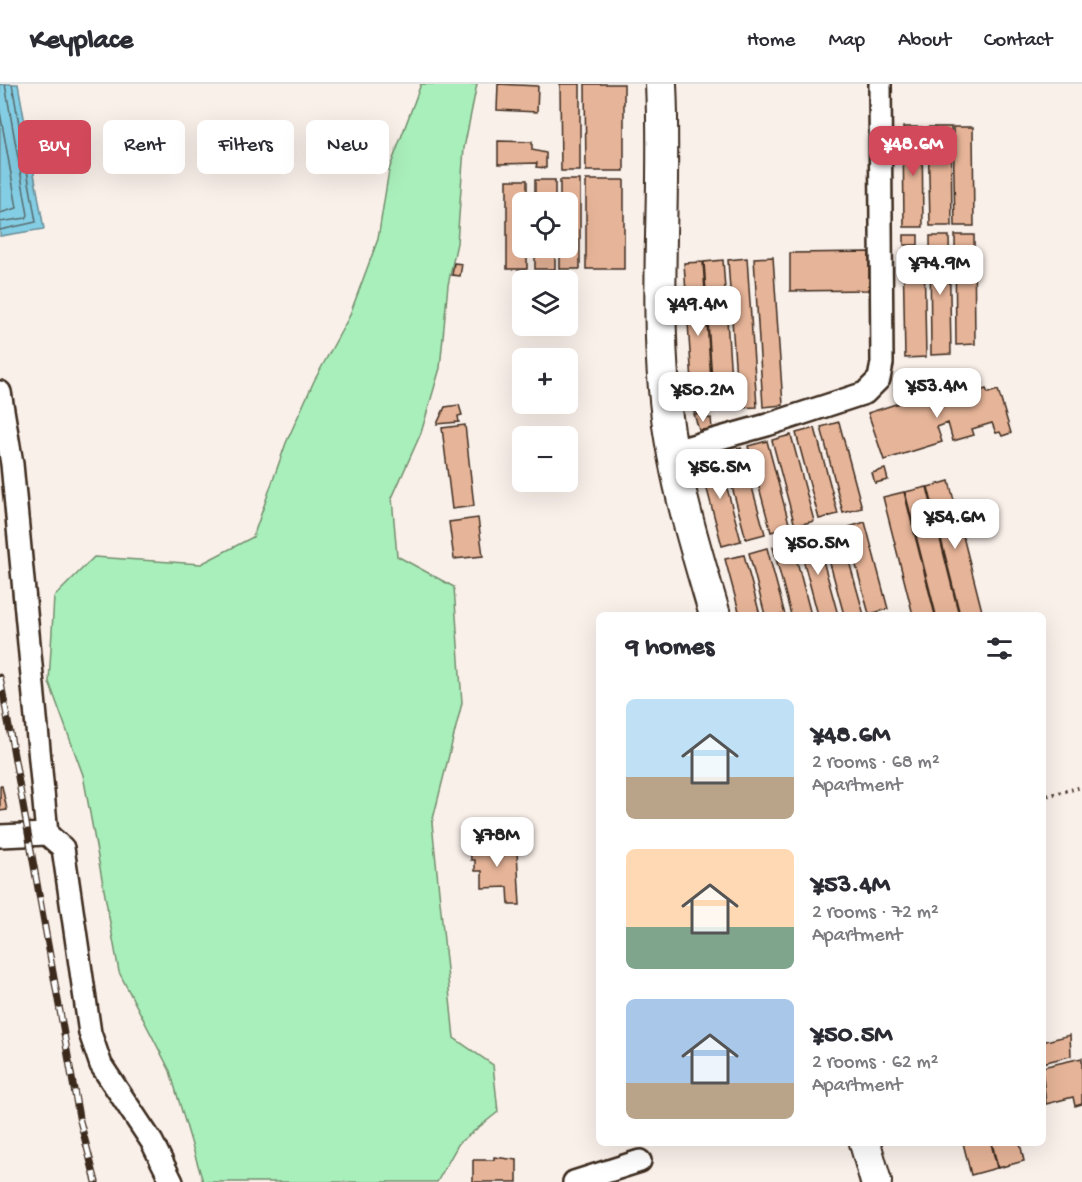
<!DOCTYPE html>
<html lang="en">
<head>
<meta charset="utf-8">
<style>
  body { margin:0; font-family:"Gochi Hand",sans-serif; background:#f7f7f7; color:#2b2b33; height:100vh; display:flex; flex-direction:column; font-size:22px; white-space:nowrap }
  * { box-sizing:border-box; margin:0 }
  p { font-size:20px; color:#7c7c81 }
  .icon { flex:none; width:33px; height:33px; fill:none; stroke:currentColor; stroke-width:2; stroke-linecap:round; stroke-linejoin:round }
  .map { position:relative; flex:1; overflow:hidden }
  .drawer { position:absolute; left:596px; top:528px; width:450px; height:534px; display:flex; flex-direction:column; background:#fff; border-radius:9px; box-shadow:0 6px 24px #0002 }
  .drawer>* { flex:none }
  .hud { position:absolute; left:18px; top:36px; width:488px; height:54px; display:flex; gap:12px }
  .fabs { position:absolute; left:512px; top:108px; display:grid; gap:12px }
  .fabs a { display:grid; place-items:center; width:66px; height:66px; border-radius:9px; background:#fff; box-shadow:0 6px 24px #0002; font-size:30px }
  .price { position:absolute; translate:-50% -51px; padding:0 14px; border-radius:12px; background:#fff; color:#222; font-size:20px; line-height:39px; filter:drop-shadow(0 2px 3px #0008) }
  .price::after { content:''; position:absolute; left:50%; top:36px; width:18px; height:14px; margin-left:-9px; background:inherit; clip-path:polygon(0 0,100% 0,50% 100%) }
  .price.selected { background:#d1495b; color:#fff }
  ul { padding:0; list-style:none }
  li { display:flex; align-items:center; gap:18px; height:150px; padding:0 30px }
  li span { display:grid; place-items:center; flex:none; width:168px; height:120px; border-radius:9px; color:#555 }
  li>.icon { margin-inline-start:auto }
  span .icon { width:72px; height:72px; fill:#fffc; stroke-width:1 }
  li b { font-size:26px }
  h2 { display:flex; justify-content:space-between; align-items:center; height:72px; padding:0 30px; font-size:26px }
  .tag { padding:0 21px; border-radius:9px; background:#fff; box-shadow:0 6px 24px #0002; font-size:21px; line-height:54px }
  .tag.selected { background:#d1495b; color:#fff }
  header { display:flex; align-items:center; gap:36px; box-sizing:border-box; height:84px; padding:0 30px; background:#fff; border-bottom:2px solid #e1e1e2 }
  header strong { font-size:28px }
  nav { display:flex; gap:33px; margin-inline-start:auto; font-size:21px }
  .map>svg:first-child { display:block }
  .green { fill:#a9efbb; stroke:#728c6c; stroke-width:1.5 }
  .water { fill:#84cee5; stroke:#678c95; stroke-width:1.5 }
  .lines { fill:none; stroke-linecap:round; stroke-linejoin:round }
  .shore { stroke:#586c6e; stroke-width:1.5 }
  .building { fill:#e6b498; stroke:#3b2a1e; stroke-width:1.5 }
  .street-casing { stroke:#3b2a1e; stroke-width:26 }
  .secondary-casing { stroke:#3b2a1e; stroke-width:34 }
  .path { stroke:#3b2a1e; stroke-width:4; stroke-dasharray:1.5 4.5; stroke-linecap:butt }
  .street { stroke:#fff; stroke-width:21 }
  .secondary { stroke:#fff; stroke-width:30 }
  .rail-casing { stroke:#3b2a1e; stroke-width:7 }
  .rail { stroke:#fff; stroke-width:4.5; stroke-dasharray:14; stroke-linecap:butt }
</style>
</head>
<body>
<header>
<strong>Keyplace</strong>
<nav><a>Home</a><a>Map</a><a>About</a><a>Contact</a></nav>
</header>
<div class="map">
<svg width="1082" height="1098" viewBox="0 0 1082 1098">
  <rect width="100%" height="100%" fill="#faf0ea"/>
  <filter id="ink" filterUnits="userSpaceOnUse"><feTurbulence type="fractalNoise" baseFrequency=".0167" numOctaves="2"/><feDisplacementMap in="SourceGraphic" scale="12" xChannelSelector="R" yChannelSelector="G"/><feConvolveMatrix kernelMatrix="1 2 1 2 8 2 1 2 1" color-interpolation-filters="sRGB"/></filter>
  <g filter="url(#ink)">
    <!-- green -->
    <path class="green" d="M421 0H477L464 64 457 159 448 201 440 284 421 349 392 414 397 472 454 503 462 619 432 739 454 954 493 981 498 1028 459 1059 437 1098H203L170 987 119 888 83 691 49 598 54 513 94 473 201 480 253 453 286 359 314 297 349 233 378 155 389 86Z"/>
    <!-- water -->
    <path class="water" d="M0 0H18L44 145 0 152Z"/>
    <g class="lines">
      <!-- shore -->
      <path class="shore" d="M0 28 17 124 0 129
        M0 138 26 134 28 131 5 0
        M0 146 36 138 12 0"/>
    </g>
    <!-- building -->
    <path class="building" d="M498 0 538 2 537 28 497 26Z
      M560 0H580V87H561Z
      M585 0H624V87H586Z
      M903 43H922L923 143H904Z
      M928 43H951L952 142H930Z
      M953 43H973L974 142H955Z
      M498 57 532 58V66L546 69V84L536 83 537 79 498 80Z
      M507 96H527V118H522V164H527V185H507Z
      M535 96H555V118H535Z
      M560 96H580V185H560V164H567V118H560Z
      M586 96H624V185H586Z
      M904 151H918V161H904Z
      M955 151H974L975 260 956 261Z
      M930 152H949L951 270 931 271Z
      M535 164H555V185H535Z
      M903 165H924L926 273 905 274Z
      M869 168V206L790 207V169Z
      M773 173 783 321 763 323 754 174Z
      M747 174 757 323 738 324 728 176Z
      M723 176 733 325 714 326 704 178Z
      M703 178 713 326 694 328 684 179Z
      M454 179 462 180 460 192 452 191Z
      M966 296 971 310 986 305 988 309 998 306 1011 349 1002 352 1000 348 996 349 992 339 972 345 974 351 953 357 948 339 937 343 942 358 884 376 868 329 927 310 932 326 942 323 938 308Z
      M459 321 462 331 458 332 459 338 437 340 445 323Z
      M694 330H701L702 335 711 334 712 345 699 346Z
      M839 338 862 424 843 429 821 343Z
      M465 341 474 422 452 425 442 344Z
      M815 344 838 430 819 435 796 349Z
      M791 351 814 437 795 442 772 356Z
      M767 357 790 443 771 448 748 362Z
      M741 364 765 450 746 455 723 369Z
      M718 370 741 457 722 462 699 375Z
      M885 385 888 396 875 399 872 389Z
      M949 397 983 531H960L928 403Z
      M927 403 959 531H936L905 408Z
      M904 408 935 531H913L883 413Z
      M478 434 483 472 454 475 449 438Z
      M865 438 888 525 869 530 846 444Z
      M840 445 864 531H844L822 450Z
      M816 451 838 531H818L798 456Z
      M792 458 811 531H791L773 463Z
      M767 464 785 531H765L749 469Z
      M744 471 760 531H740L725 475Z
      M0 702H2L7 726 0 727Z
      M491 754V769L517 768 520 821H509L508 803 482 804V787H475V776H471L470 755Z
      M1070 951 1071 972 1042 979V958Z
      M1082 974V1020L1075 1022 1073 1013 1046 1020 1042 983Z
      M963 1059H991L997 1084 971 1091Z
      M992 1059H1020L1024 1077 998 1084Z
      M494 1073 517 1076V1098H473V1076H494Z"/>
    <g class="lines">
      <!-- street casing -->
      <g class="street-casing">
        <path id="street" d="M0 308 12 380 47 750
          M674 367 767 341 865 309 879 295 882 279 880 0
          M0 752 47 750 63 764 90 949 101 981 152 1058 172 1098
          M574 1098 640 1077"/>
      </g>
      <!-- secondary casing -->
      <g class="secondary-casing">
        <path id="secondary" d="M661 0C666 101 655 204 664 305 670 382 693 457 715 531
          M865 1059 876 1098"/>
      </g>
      <!-- path -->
      <path class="path" d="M1042 713 1082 703"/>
      <!-- street -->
      <use href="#street" class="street"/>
      <!-- secondary -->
      <use href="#secondary" class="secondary"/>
      <!-- rail casing -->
      <g class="rail-casing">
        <path id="rail" d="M0 593 79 1033 96 1098"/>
      </g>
      <!-- rail -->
      <use href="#rail" class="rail"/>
    </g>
  </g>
</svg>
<div class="fabs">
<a><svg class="icon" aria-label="locate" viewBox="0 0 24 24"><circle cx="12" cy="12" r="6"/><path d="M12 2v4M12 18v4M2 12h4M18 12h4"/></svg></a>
<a><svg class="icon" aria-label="layers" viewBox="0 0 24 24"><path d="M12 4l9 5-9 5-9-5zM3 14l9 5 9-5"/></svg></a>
<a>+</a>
<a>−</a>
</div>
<b class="price selected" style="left:913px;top:93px">¥48.6M</b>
<b class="price" style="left:940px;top:212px">¥74.9M</b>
<b class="price" style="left:698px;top:253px">¥49.4M</b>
<b class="price" style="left:937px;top:335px">¥53.4M</b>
<b class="price" style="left:703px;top:339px">¥50.2M</b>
<b class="price" style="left:720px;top:416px">¥56.5M</b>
<b class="price" style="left:955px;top:466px">¥54.6M</b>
<b class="price" style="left:818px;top:492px">¥50.5M</b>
<b class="price" style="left:497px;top:784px">¥78M</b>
<div class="hud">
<a class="tag selected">Buy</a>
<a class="tag">Rent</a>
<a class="tag">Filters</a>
<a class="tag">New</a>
</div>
<section class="drawer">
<h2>9 homes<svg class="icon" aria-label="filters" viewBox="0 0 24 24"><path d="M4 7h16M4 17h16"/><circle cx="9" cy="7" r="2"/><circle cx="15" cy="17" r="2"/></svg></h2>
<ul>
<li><span style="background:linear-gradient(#bfe0f5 65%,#b9a48a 0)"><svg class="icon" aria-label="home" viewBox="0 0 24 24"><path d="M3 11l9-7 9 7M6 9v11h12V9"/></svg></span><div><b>¥48.6M</b><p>2 rooms · 68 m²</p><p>Apartment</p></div></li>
<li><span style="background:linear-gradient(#ffd9b3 65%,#7fa58c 0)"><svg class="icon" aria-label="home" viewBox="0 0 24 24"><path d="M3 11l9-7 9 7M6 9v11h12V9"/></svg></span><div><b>¥53.4M</b><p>2 rooms · 72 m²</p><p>Apartment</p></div></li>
<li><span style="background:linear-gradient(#a9c7e8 70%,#b9a48a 0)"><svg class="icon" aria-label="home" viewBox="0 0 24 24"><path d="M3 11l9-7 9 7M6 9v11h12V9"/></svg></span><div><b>¥50.5M</b><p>2 rooms · 62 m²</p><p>Apartment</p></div></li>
</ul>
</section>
</div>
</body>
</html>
